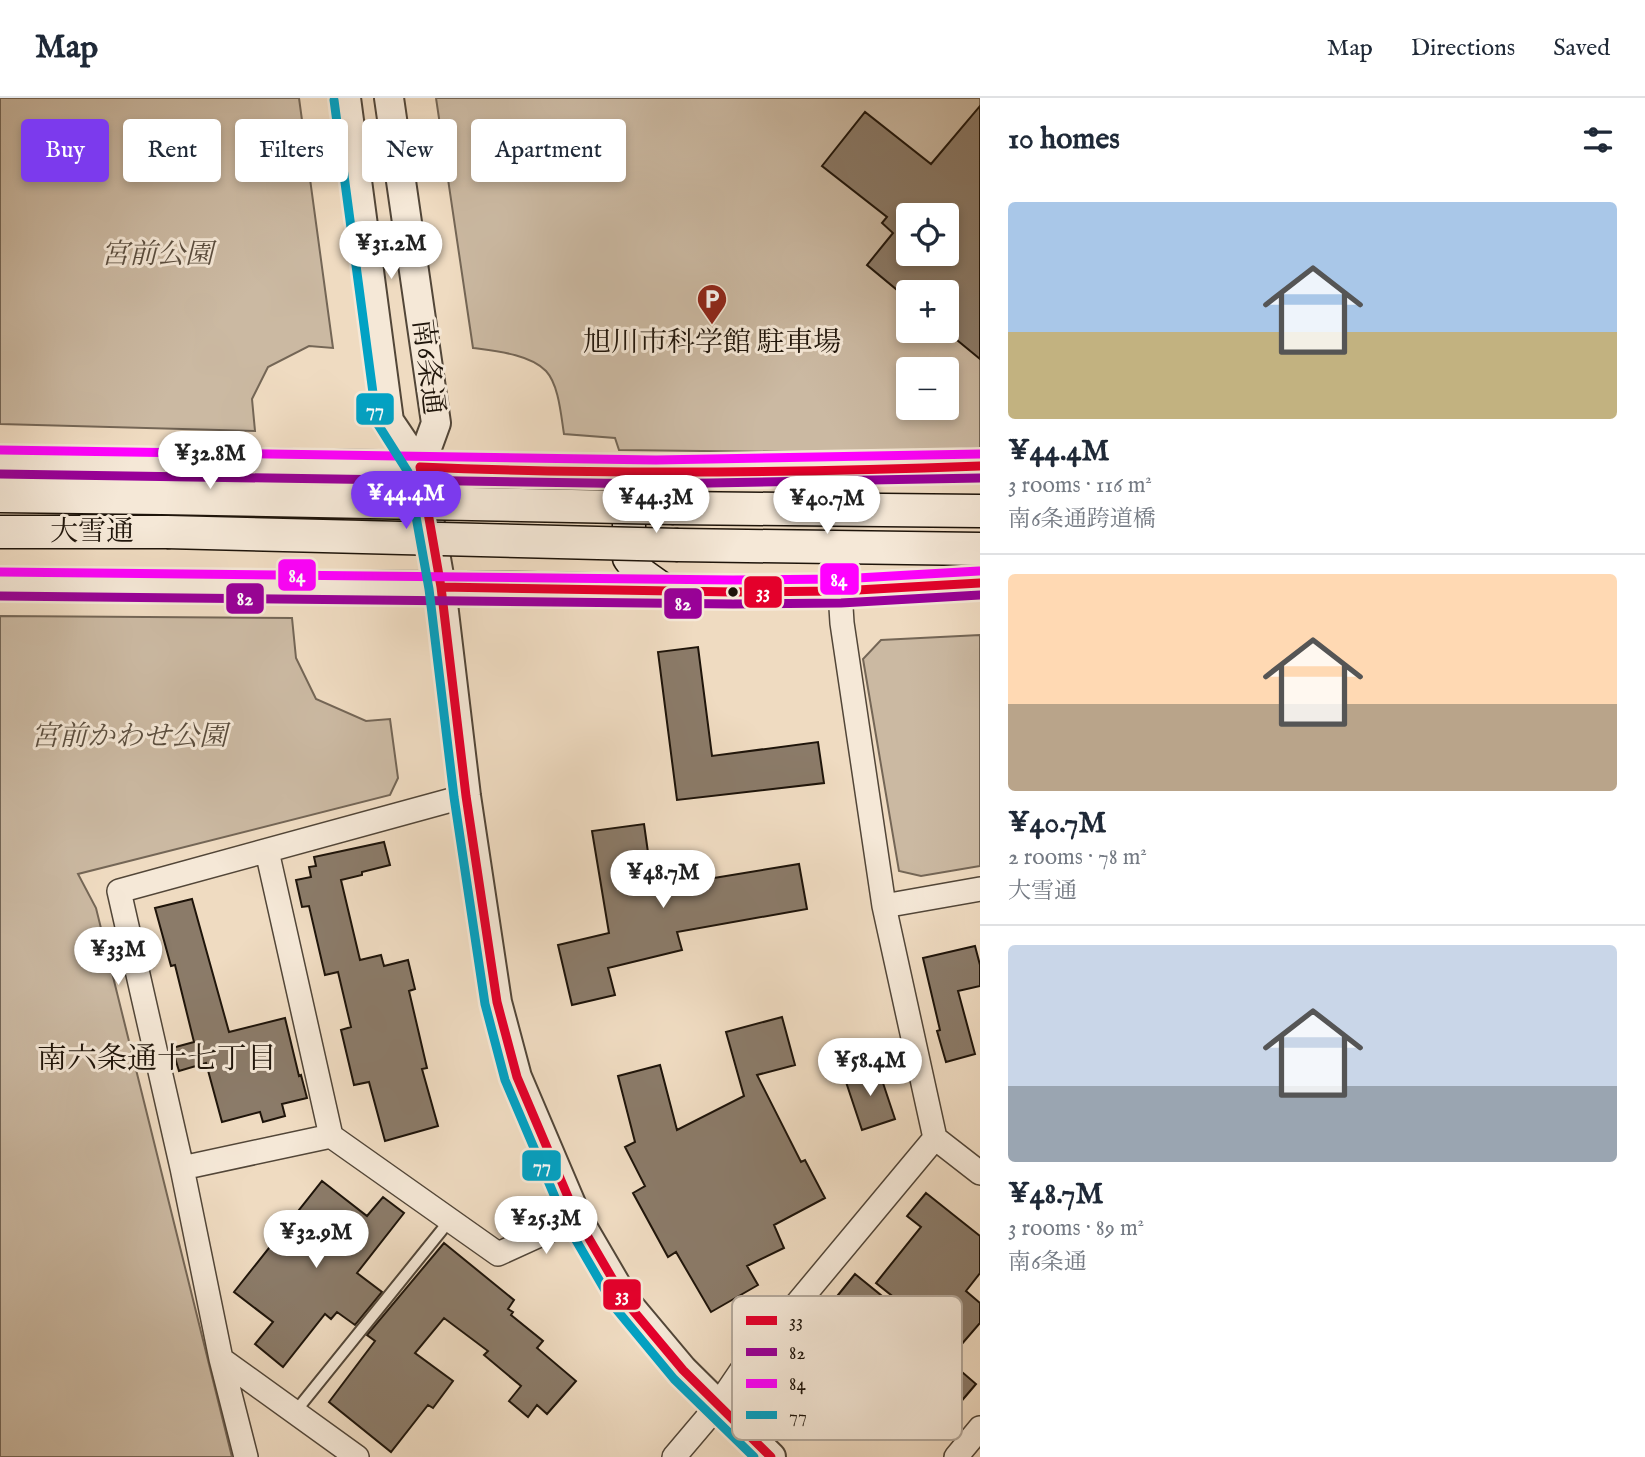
<!DOCTYPE html>
<html lang="en">
<head>
<meta charset="utf-8">
<style>
  body { margin:0; font-family:"IM FELL English","Noto Serif JP",serif; background:#f6f6f7; color:#1f2937; height:100vh; display:flex; flex-direction:column; font-size:26px; white-space:nowrap }
  * { box-sizing:border-box; margin:0 }
  p { font-size:23px; color:#747a83 }
  .icon { flex:none; width:38px; height:38px; fill:none; stroke:currentColor; stroke-width:2; stroke-linecap:round; stroke-linejoin:round }
  .map { position:relative; flex:1; overflow:hidden }
  .panel { display:flex; flex-direction:column; background:#fff; width:665px }
  .panel>* { flex:none }
  .top-card { position:absolute; left:21px; top:21px; width:665px; height:63px; display:flex; gap:14px }
  .buttons { position:absolute; left:896px; top:105px; display:grid; gap:14px }
  .buttons a { display:grid; place-items:center; width:63px; height:63px; border-radius:7px; background:#fff; box-shadow:0 4px 10px #0003; font-size:35px }
  .price { position:absolute; translate:-50% -60px; padding:0 16px; border-radius:24px; background:#fff; color:#222; font-size:23px; line-height:46px; filter:drop-shadow(0 2px 4px #0008) }
  .price::after { content:''; position:absolute; left:50%; top:42px; width:21px; height:16px; margin-left:-10px; background:inherit; clip-path:polygon(0 0,100% 0,50% 100%) }
  .price.on { background:#7c3aed; color:#fff }
  ul { padding:0; list-style:none }
  li { display:grid; align-content:center; gap:14px; height:371px; padding:0 28px }
  li+li { border-top:2px solid #e0e1e3 }
  li span { display:grid; place-items:center; height:217px; border-radius:7px; color:#555 }
  li>.icon { margin-inline-start:auto }
  span .icon { width:126px; height:126px; fill:#fffc; stroke-width:1 }
  li b { font-size:30px }
  h2 { display:flex; justify-content:space-between; align-items:center; height:84px; padding:0 28px; font-size:30px }
  .pill { padding:0 24px; border-radius:7px; background:#fff; box-shadow:0 4px 10px #0003; font-size:24px; line-height:63px }
  .pill.on { background:#7c3aed; color:#fff }
  header { display:flex; align-items:center; gap:42px; box-sizing:border-box; height:98px; padding:0 35px; background:#fff; border-bottom:2px solid #e0e1e3 }
  header strong { font-size:33px }
  nav { display:flex; gap:38px; margin-inline-start:auto; font-size:24px }
  main { display:flex; flex:1; min-height:0 }
  .map>svg:first-child { display:block }
  .green { fill:#cbb9a2; stroke:#746656; stroke-width:2; fill-rule:evenodd }
  .building { fill:#8b7b69; stroke:#1e140a; stroke-width:2; fill-rule:evenodd }
  .lines { fill:none; stroke-linecap:round; stroke-linejoin:round }
  .service-casing { stroke:#524638; stroke-width:14 }
  .minor-casing { stroke:#524638; stroke-width:26 }
  .tertiary-casing { stroke:#524638; stroke-width:32 }
  .secondary-casing { stroke:#1e140a; stroke-width:35 }
  .service { stroke:#f5e8d7; stroke-width:10 }
  .minor { stroke:#f5e8d7; stroke-width:23 }
  .tertiary { stroke:#f5e8d7; stroke-width:28 }
  .secondary { stroke:#f5e8d7; stroke-width:32 }
  .secondary-bridge-casing { stroke:#1e140a; stroke-width:35; stroke-linecap:butt }
  .secondary-bridge { stroke:#f5e8d7; stroke-width:32 }
  .bus-1-casing { stroke:#f5e8d7; stroke-width:14 }
  .bus-2-casing { stroke:#f5e8d7; stroke-width:14 }
  .bus-3-casing { stroke:#f5e8d7; stroke-width:14 }
  .bus-4-casing { stroke:#f5e8d7; stroke-width:14 }
  .bus-1 { stroke:#e4002b; stroke-width:9 }
  .bus-2 { stroke:#909; stroke-width:9 }
  .bus-3 { stroke:#f0f; stroke-width:9 }
  .bus-4 { stroke:#02a2c4; stroke-width:9 }
  .bus-dot { fill:#1e140a; stroke:#f5e8d7; stroke-width:2.5 }
  .labels { text-anchor:middle; dominant-baseline:central; stroke-width:6; stroke-linejoin:round; paint-order:stroke }
  .park-label { font-size:28px; font-style:italic; fill:#5b4e3f; stroke:#f5e8d7 }
  .poi-label { font-size:28px; fill:#1e140a; stroke:#f5e8d7 }
  .street-label { font-size:28px; fill:#1e140a; stroke:#f5e8d7 }
  .neighbourhood-label { font-size:30px; fill:#1e140a; stroke:#f5e8d7 }
  .key { fill:#f5e8d7; stroke:#b4a89a; stroke-width:2 }
  .key-label { font-size:19px; fill:#1e140a }
  .line-badge { stroke:#f5e8d7; stroke-width:2.5 }
  .badge-label { font-size:19px; text-anchor:middle; font-weight:bold; fill:#fff }
</style>
</head>
<body>
<header>
<strong>Map</strong>
<nav><a>Map</a><a>Directions</a><a>Saved</a></nav>
</header>
<main>
<div class="map">
<svg width="980" height="1359" viewBox="0 0 980 1359">
  <rect width="100%" height="100%" fill="#efdbc1"/>
  <filter id="stains"><feTurbulence type="fractalNoise" baseFrequency=".00286" numOctaves="4"/><feColorMatrix values="0 0 0 0 .2 0 0 0 0 .09 0 0 0 0 .02 0 0 0 .5 -.17"/></filter>
  <radialGradient id="worn" r=".72"><stop offset=".6" stop-color="#630" stop-opacity="0"/><stop offset="1" stop-color="#630" stop-opacity=".3"/></radialGradient>
  <!-- green -->
  <path class="green" d="M0 0H299L333 250 309 248 268 269 252 301 255 333 0 326Z
    M436 0H980V350L886 355 619 352 615 340 564 336C561 318 559 287 546 273 530 256 495 253 473 250ZM908 117H947V156H908ZM908 194H947V233H908ZM908 271H947V310H908Z
    M0 518 292 520 296 560 316 601 366 623 390 621 398 680 390 697 78 776 96 810 232 1359H0Z
    M980 537V768L921 778 899 773 863 561 881 542Z"/>
  <!-- building -->
  <path class="building" d="M980 8V261L946 233 947 194H908V201L867 167 893 135 882 125 887 119 822 68 865 14 931 66ZM908 117H947V156H908Z
    M698 549 712 658 818 644 824 685 677 702 658 554Z
    M644 726 653 790 799 766 807 811 677 834 682 852 608 870 615 897 572 907 558 847 609 835 592 733Z
    M384 744 390 767 362 774V777L341 782 360 862 381 857 384 868 408 862 415 891 409 893 427 970 422 971 438 1028 385 1043 369 984 354 987 341 932 351 929 338 874 325 877 309 808 302 809 296 782 311 779 309 769 316 768 314 759Z
    M192 801 229 934 285 920 299 978 301 977 307 1000 282 1006 285 1018 263 1024 260 1014 222 1024 206 965 179 973 172 950 194 944 175 867 171 868 155 810Z
    M975 848 980 867V888L958 893 975 956 946 964 937 933 940 932 923 860Z
    M782 919 795 967 757 977 801 1064 805 1062 825 1100 774 1127 784 1150 747 1168 758 1187 711 1214 676 1154 668 1159 633 1095 645 1088 625 1049 635 1044 618 978 660 967 677 1032 744 998 726 934Z
    M877 967 895 1021 862 1032 844 978Z
    M322 1083 367 1118 383 1099 404 1115 357 1175 382 1194 355 1227 337 1214 331 1221 325 1216 283 1269 255 1246 273 1224 234 1194Z
    M926 1095 980 1138V1175L966 1193 980 1205V1225L948 1262 976 1286 942 1326 893 1285 936 1234 935 1232 876 1185 921 1129 907 1118Z
    M444 1145 514 1202 508 1211 513 1214 511 1217 543 1243 537 1250 576 1283 547 1316 537 1307 528 1319 509 1303 521 1288 484 1257 488 1253 444 1220 415 1255 453 1283 433 1310 428 1307 391 1354 329 1304 375 1243 367 1237Z
    M855 1176 882 1198 833 1257 876 1293 846 1329 783 1274 801 1254 796 1250 836 1204 834 1202Z"/>
  <g class="lines">
    <!-- service casing -->
    <g class="service-casing">
      <path id="service" d="M295 1314 450 1122"/>
    </g>
    <!-- minor casing -->
    <g class="minor-casing">
      <path id="minor" d="M840 493 842 525 884 808 935 1040 980 1075
        M267 753 331 1038
        M884 808 980 791
        M182 1070 331 1038 498 1156 577 1120
        M221 1261 357 1359
        M246 1359 221 1261 182 1070 119 793 466 698
        M674 1359 718 1307 741 1273 935 1040
        M956 1359 980 1330"/>
    </g>
    <!-- tertiary casing -->
    <g class="tertiary-casing">
      <path id="tertiary" d="M346 0 389 323 420 369 441 489 466 698 497 904 517 979 577 1120 626 1204 683 1272 771 1359
        M389 0 436 325 420 369"/>
    </g>
    <!-- secondary casing -->
    <g class="secondary-casing">
      <path id="secondary" d="M0 364 420 369 491 373 656 374 980 368
        M639 384 636 386 629 403V460L641 476 665 493
        M0 398 162 400
        M674 410 980 413
        M0 434H167
        M678 447 980 451
        M0 486 510 490 733 494 840 493 980 485"/>
    </g>
    <!-- service -->
    <use href="#service" class="service"/>
    <!-- minor -->
    <use href="#minor" class="minor"/>
    <!-- tertiary -->
    <use href="#tertiary" class="tertiary"/>
    <!-- secondary -->
    <use href="#secondary" class="secondary"/>
    <!-- secondary-bridge casing -->
    <g class="secondary-bridge-casing">
      <path id="secondary-bridge" d="M162 400 674 410
        M167 434 678 447"/>
    </g>
    <!-- secondary-bridge -->
    <use href="#secondary-bridge" class="secondary-bridge"/>
    <!-- bus-1 casing -->
    <g class="bus-1-casing">
      <path id="bus-1" d="M441 489 733 494 840 493 980 485
        M771 1359 683 1272 626 1204 577 1120 517 979 497 904 466 698 441 489 420 369C607 377 793 375 980 368"/>
    </g>
    <!-- bus-2 casing -->
    <g class="bus-2-casing">
      <path id="bus-2" d="M0 376 656 386 980 380
        M0 498 733 506 841 505 980 497"/>
    </g>
    <!-- bus-3 casing -->
    <g class="bus-3-casing">
      <path id="bus-3" d="M0 352 656 362 980 356
        M0 474 733 482 840 481 979 473"/>
    </g>
    <!-- bus-4 casing -->
    <g class="bus-4-casing">
      <path id="bus-4" d="M334 2 377 325 408 374 429 491 454 699 485 906 505 982 566 1125 616 1211 674 1281 754 1359"/>
    </g>
    <!-- bus-1 -->
    <use href="#bus-1" class="bus-1"/>
    <!-- bus-2 -->
    <use href="#bus-2" class="bus-2"/>
    <!-- bus-3 -->
    <use href="#bus-3" class="bus-3"/>
    <!-- bus-4 -->
    <use href="#bus-4" class="bus-4"/>
  </g>
  <!-- icons -->
  <defs>
    <g id="parking-pin" transform="scale(1.575)"><path d="M0 17L-7.5 6A9.5 9.5 0 1 1 7.5 6Z" fill="#8f2418" stroke="#f5e8d7"/><path d="M-3.5-5.5H1a3.5 3.5 0 0 1 0 7H-1V5.5H-3.5ZM-1-3.4V-.6H.8a1.4 1.4 0 0 0 0-2.8Z" fill="#fff"/></g>
  </defs>
  <g fill-rule="evenodd">
    <use href="#parking-pin" x="712" y="201"/>
  </g>
  <!-- markers -->
  <circle class="bus-dot" cx="733" cy="494" r="6"/>
  <g class="labels">
    <!-- park labels -->
    <g class="park-label">
      <text x="157" y="157">宮前公園</text>
      <text x="129" y="639">宮前かわせ公園</text>
    </g>
    <!-- poi labels -->
    <g class="poi-label">
      <text x="712" y="245">旭川市科学館 駐車場</text>
    </g>
    <!-- street labels -->
    <g class="street-label">
      <text transform="translate(427 269) rotate(83)">南6条通</text>
      <text x="92" y="434">大雪通</text>
    </g>
    <!-- neighbourhood labels -->
    <g class="neighbourhood-label">
      <text x="157" y="962">南六条通十七丁目</text>
    </g>
  </g>
  <!-- legend -->
  <rect x="732" y="1198" width="230" height="144" rx="10" class="key"/>
  <rect x="746" y="1218" width="31" height="9" fill="#e4002b"/>
  <rect x="746" y="1250" width="31" height="8" fill="#909"/>
  <rect x="746" y="1281" width="31" height="9" fill="#f0f"/>
  <rect x="746" y="1313" width="31" height="8" fill="#02a2c4"/>
  <g class="key-label">
    <text x="789" y="1229">33</text>
    <text x="789" y="1261">82</text>
    <text x="789" y="1292">84</text>
    <text x="789" y="1324">77</text>
  </g>
  <g class="line-badge">
    <rect x="355" y="294" width="40" height="34" rx="7" fill="#02a2c4"/>
    <rect x="277" y="460" width="40" height="34" rx="7" fill="#f0f"/>
    <rect x="819" y="464" width="41" height="34" rx="7" fill="#f0f"/>
    <rect x="743" y="477" width="40" height="34" rx="7" fill="#e4002b"/>
    <rect x="225" y="484" width="40" height="33" rx="7" fill="#909"/>
    <rect x="663" y="489" width="40" height="33" rx="7" fill="#909"/>
    <rect x="521" y="1051" width="41" height="33" rx="7" fill="#02a2c4"/>
    <rect x="602" y="1180" width="40" height="33" rx="7" fill="#e4002b"/>
  </g>
  <g class="badge-label">
    <text x="375" y="318">77</text>
    <text x="297" y="484">84</text>
    <text x="839" y="488">84</text>
    <text x="763" y="500">33</text>
    <text x="245" y="507">82</text>
    <text x="683" y="512">82</text>
    <text x="542" y="1074">77</text>
    <text x="622" y="1203">33</text>
  </g>
  <rect width="100%" height="100%" filter="url(#stains)"/>
  <rect width="100%" height="100%" fill="url(#worn)"/>
</svg>
<div class="buttons">
<a><svg class="icon" aria-label="locate" viewBox="0 0 24 24"><circle cx="12" cy="12" r="6"/><path d="M12 2v4M12 18v4M2 12h4M18 12h4"/></svg></a>
<a>+</a>
<a>−</a>
</div>
<b class="price" style="left:391px;top:183px">¥31.2M</b>
<b class="price" style="left:210px;top:393px">¥32.8M</b>
<b class="price on" style="left:406px;top:433px">¥44.4M</b>
<b class="price" style="left:656px;top:437px">¥44.3M</b>
<b class="price" style="left:827px;top:438px">¥40.7M</b>
<b class="price" style="left:663px;top:812px">¥48.7M</b>
<b class="price" style="left:118px;top:889px">¥33M</b>
<b class="price" style="left:870px;top:1000px">¥58.4M</b>
<b class="price" style="left:546px;top:1158px">¥25.3M</b>
<b class="price" style="left:316px;top:1172px">¥32.9M</b>
<div class="top-card">
<a class="pill on">Buy</a>
<a class="pill">Rent</a>
<a class="pill">Filters</a>
<a class="pill">New</a>
<a class="pill">Apartment</a>
</div>
</div>
<section class="panel">
<h2>10 homes<svg class="icon" aria-label="filters" viewBox="0 0 24 24"><path d="M4 7h16M4 17h16"/><circle cx="9" cy="7" r="2"/><circle cx="15" cy="17" r="2"/></svg></h2>
<ul>
<li><span style="background:linear-gradient(#a9c7e8 60%,#c2b280 0)"><svg class="icon" aria-label="home" viewBox="0 0 24 24"><path d="M3 11l9-7 9 7M6 9v11h12V9"/></svg></span><div><b>¥44.4M</b><p>3 rooms · 116 m²</p><p>南6条通跨道橋</p></div></li>
<li><span style="background:linear-gradient(#ffd9b3 60%,#b9a48a 0)"><svg class="icon" aria-label="home" viewBox="0 0 24 24"><path d="M3 11l9-7 9 7M6 9v11h12V9"/></svg></span><div><b>¥40.7M</b><p>2 rooms · 78 m²</p><p>大雪通</p></div></li>
<li><span style="background:linear-gradient(#c9d6e8 65%,#9aa5b1 0)"><svg class="icon" aria-label="home" viewBox="0 0 24 24"><path d="M3 11l9-7 9 7M6 9v11h12V9"/></svg></span><div><b>¥48.7M</b><p>3 rooms · 89 m²</p><p>南6条通</p></div></li>
</ul>
</section>
</main>
</body>
</html>
